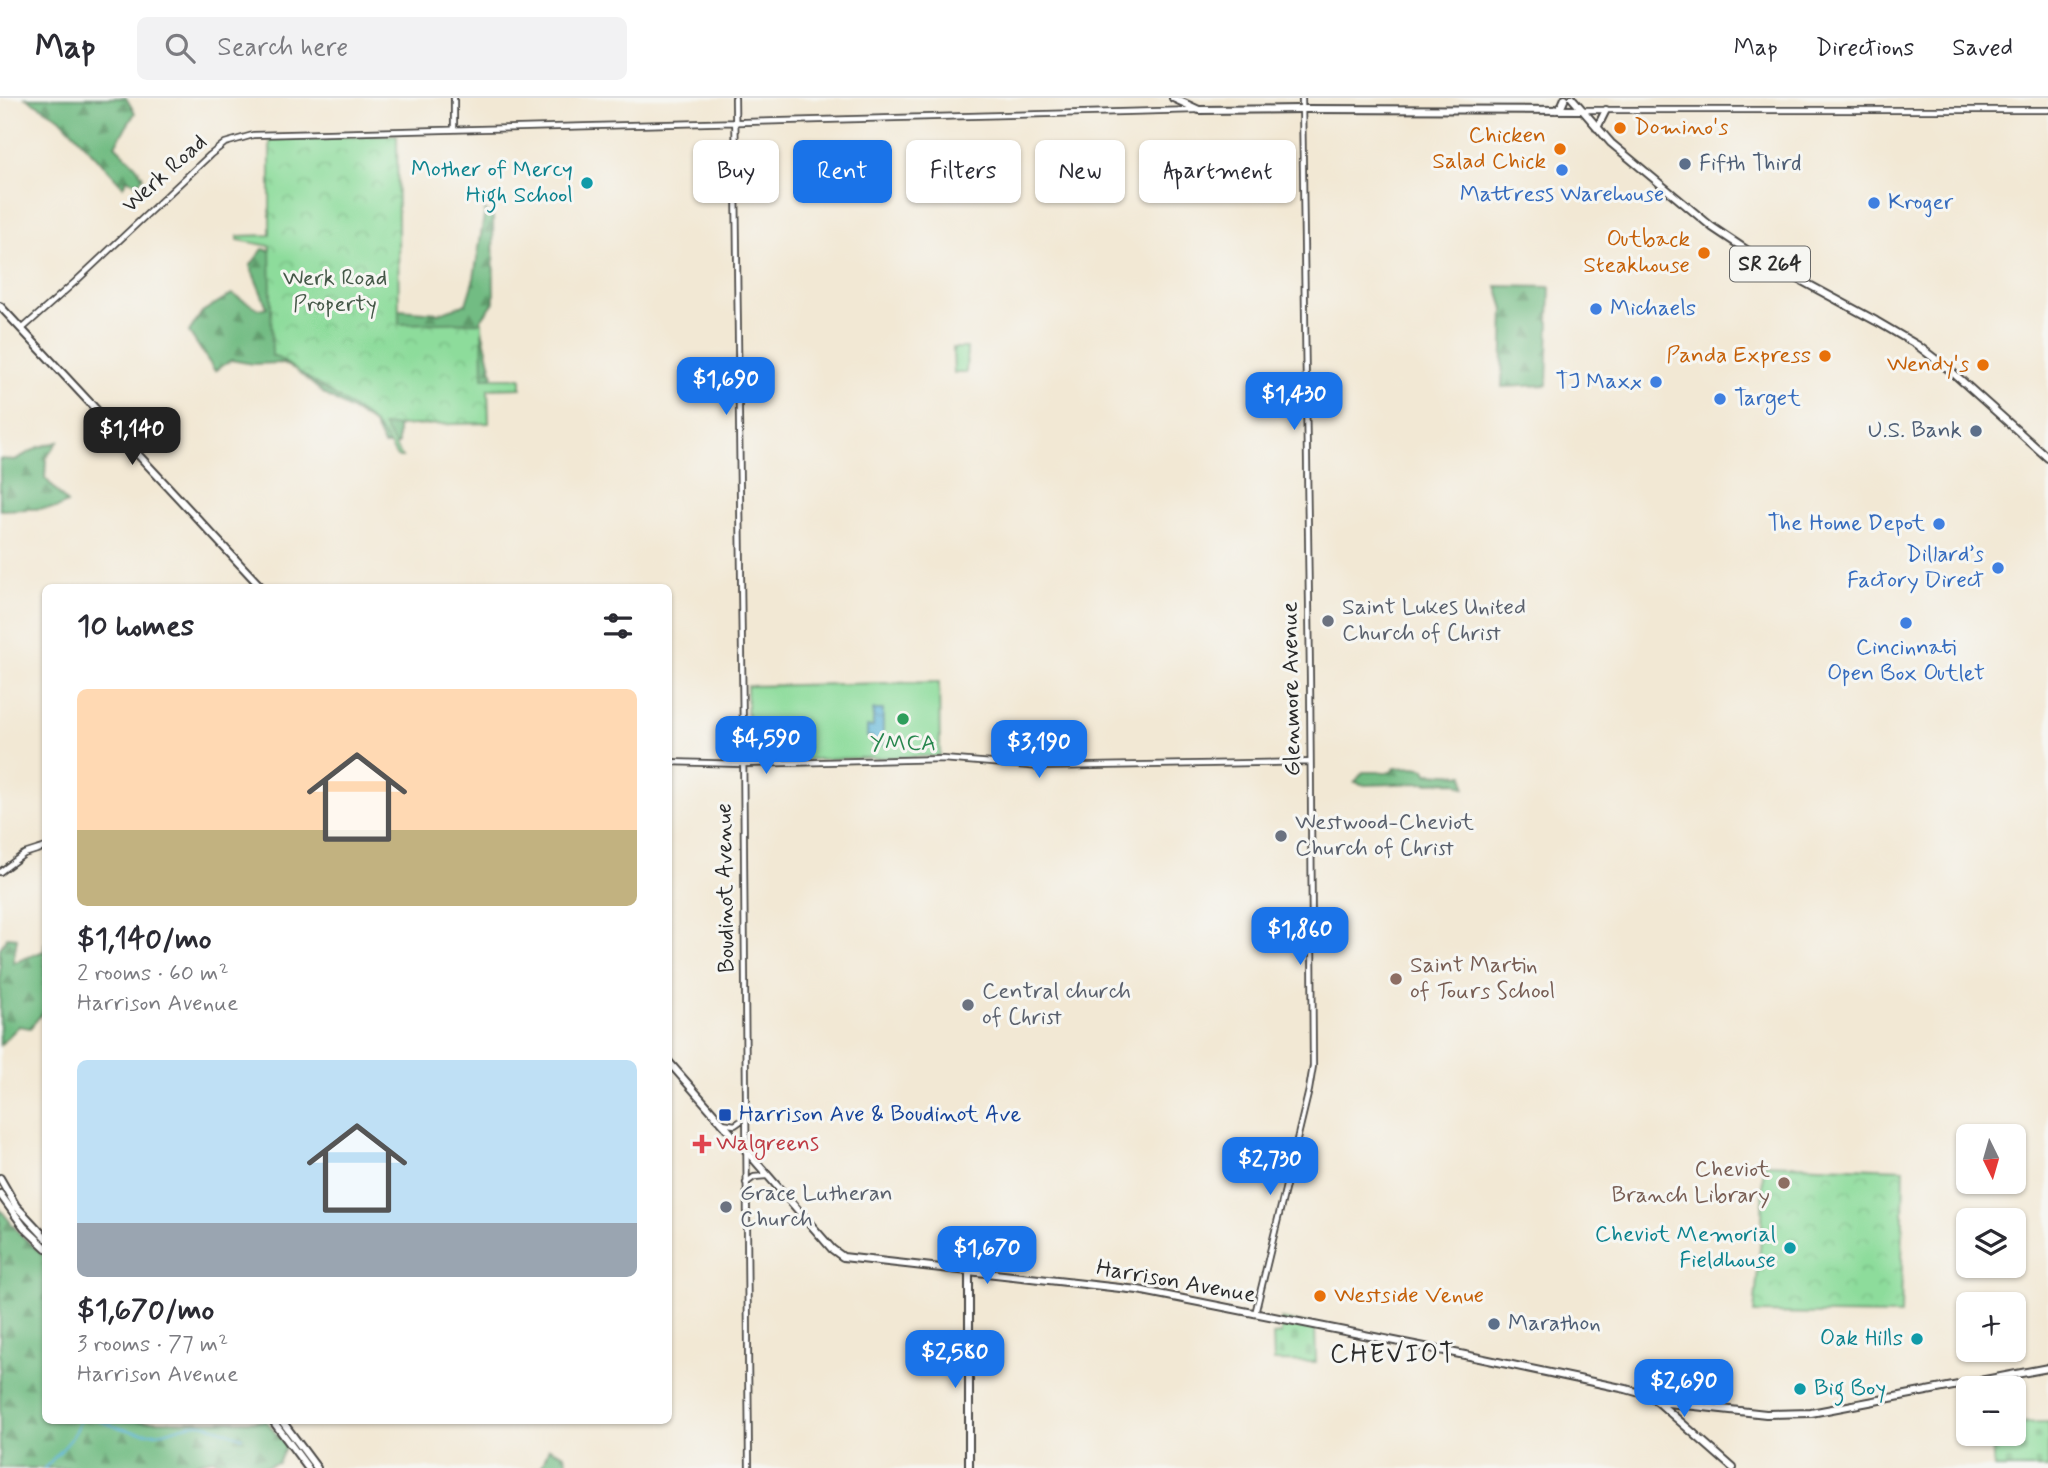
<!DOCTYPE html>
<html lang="en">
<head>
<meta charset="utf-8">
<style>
  body { margin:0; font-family:Mynerve,sans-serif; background:#f2f2f3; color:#2b2b33; height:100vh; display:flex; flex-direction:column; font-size:26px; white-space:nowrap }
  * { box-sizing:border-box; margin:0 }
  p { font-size:23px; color:#7c7c81 }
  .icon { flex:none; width:38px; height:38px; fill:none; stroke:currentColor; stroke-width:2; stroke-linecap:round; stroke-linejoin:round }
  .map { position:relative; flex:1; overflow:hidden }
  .panel { position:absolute; left:42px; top:486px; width:630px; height:840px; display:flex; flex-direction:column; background:#fff; border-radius:10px; box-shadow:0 2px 5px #0004 }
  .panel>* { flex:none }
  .guide { position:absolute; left:693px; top:42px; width:665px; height:63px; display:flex; gap:14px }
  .needle { width:46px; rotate:175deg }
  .fabs { position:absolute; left:1956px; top:1026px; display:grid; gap:14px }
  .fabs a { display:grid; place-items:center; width:70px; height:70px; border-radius:10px; background:#fff; box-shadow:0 2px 5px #0004; font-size:35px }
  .price { position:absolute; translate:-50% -60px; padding:0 16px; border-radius:14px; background:#1a73e8; color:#fff; font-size:23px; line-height:46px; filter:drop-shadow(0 2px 4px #0008) }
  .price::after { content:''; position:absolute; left:50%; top:42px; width:21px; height:16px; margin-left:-10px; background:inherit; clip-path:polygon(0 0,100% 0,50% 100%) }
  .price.current { background:#222; color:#fff }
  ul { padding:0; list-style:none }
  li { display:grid; align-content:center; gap:14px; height:371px; padding:0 35px }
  li span { display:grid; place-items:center; height:217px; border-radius:10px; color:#555 }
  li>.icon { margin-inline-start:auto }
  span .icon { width:126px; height:126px; fill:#fffc; stroke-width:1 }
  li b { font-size:30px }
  h2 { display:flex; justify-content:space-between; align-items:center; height:84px; padding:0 35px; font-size:30px }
  .tag { padding:0 24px; border-radius:10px; background:#fff; box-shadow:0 2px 5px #0004; font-size:24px; line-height:63px }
  .tag.current { background:#1a73e8; color:#fff }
  header { display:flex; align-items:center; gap:42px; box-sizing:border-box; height:98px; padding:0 35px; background:#fff; border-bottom:2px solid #e1e1e2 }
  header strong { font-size:33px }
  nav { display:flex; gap:38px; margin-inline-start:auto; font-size:24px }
  .search { width:490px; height:63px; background:#f2f2f3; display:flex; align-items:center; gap:18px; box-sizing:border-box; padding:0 24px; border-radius:10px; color:#7c7c81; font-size:26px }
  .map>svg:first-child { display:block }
  .green { fill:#8ddc9b; stroke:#5c8463; stroke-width:2 }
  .forest { fill:url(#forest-firs); stroke:#4e7457; stroke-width:2 }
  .cemetery { fill:url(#cemetery-stones); stroke:#5c8463; stroke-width:2 }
  .park { fill:url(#park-crowns); stroke:#5c8463; stroke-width:2 }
  .water { fill:url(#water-ripples); stroke:#426f81; stroke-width:2 }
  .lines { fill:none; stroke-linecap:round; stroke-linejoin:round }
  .stream { stroke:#5ab3d7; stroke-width:2 }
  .minor-casing { stroke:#494744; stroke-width:8 }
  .major-casing { stroke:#494744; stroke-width:10 }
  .minor { stroke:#fff; stroke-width:4.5 }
  .major { stroke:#fff; stroke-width:6 }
  .food-dot { fill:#e8710a; stroke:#f6f6f2; stroke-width:2.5 }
  .service-dot { fill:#5c6f8a; stroke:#f6f6f2; stroke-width:2.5 }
  .shop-dot { fill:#3f7fe0; stroke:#f6f6f2; stroke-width:2.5 }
  .culture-dot { fill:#0f9aa8; stroke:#f6f6f2; stroke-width:2.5 }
  .worship-dot { fill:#6b7280; stroke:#f6f6f2; stroke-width:2.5 }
  .leisure-dot { fill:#2e9e5b; stroke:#f6f6f2; stroke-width:2.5 }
  .education-dot { fill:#8d6e63; stroke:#f6f6f2; stroke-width:2.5 }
  .transit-dot { fill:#1a4fb4; stroke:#f6f6f2; stroke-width:2.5 }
  .health-dot { fill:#e0444e; stroke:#f6f6f2; stroke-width:2.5 }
  .labels { text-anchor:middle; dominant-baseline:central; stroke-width:6; stroke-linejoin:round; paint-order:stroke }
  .shield { fill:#f6f6f2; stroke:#686867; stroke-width:2 }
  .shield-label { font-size:21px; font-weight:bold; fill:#2b2b2b }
  .food-label { font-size:23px; fill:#c56008; stroke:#f6f6f2; text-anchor:end }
  .service-label { font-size:23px; fill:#4e5e75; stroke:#f6f6f2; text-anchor:start }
  .culture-label { font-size:23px; fill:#0d838f; stroke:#f6f6f2; text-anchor:end }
  .street-label { font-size:23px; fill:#2b2b2b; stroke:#f6f6f2 }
  .shop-label { font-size:23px; fill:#366cbe; stroke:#f6f6f2; text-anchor:start }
  .park-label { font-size:23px; fill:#445747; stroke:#f6f6f2 }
  .worship-label { font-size:23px; fill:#5b616d; stroke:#f6f6f2; text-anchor:start }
  .leisure-label { font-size:23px; fill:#27864d; stroke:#f6f6f2 }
  .education-label { font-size:23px; fill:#785e54; stroke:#f6f6f2; text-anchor:start }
  .transit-label { font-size:23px; fill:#164399; stroke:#f6f6f2; text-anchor:start }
  .health-label { font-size:23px; fill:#be3a42; stroke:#f6f6f2; text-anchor:start }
  .quarter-label { font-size:26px; letter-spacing:2px; fill:#2b2b2b; stroke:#f6f6f2 }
</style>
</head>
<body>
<header>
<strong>Map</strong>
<div class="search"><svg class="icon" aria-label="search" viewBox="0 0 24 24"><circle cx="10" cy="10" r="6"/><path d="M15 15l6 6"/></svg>Search here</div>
<nav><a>Map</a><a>Directions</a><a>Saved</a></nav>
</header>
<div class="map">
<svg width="2048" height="1370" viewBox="0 0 2048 1370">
  <defs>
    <pattern id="forest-firs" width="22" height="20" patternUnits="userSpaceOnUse" patternTransform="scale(1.75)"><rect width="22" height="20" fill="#72bc83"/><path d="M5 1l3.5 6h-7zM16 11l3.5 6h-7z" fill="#5e996b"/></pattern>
    <pattern id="cemetery-stones" width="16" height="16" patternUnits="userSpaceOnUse" patternTransform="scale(1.75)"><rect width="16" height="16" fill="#8ddc9b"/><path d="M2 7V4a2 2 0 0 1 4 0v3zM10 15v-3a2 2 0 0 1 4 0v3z" fill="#7abd86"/></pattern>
    <pattern id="park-crowns" width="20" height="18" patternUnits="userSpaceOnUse" patternTransform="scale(1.75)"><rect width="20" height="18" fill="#8ddc9b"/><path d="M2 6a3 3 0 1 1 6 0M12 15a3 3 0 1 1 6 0" fill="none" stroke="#7abd86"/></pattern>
    <pattern id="water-ripples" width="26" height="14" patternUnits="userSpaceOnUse" patternTransform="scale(1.75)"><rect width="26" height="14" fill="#5ab3d7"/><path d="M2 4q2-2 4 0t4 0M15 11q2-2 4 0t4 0" fill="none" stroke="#4b92af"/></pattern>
  </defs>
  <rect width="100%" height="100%" fill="#f6f6f2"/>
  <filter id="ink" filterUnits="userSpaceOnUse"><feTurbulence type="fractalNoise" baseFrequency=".0143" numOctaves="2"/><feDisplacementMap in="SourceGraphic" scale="14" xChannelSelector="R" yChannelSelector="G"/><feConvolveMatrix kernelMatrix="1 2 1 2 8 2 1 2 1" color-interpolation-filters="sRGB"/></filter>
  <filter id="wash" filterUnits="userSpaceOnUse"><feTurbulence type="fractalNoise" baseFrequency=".00686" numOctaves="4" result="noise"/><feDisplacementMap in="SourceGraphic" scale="28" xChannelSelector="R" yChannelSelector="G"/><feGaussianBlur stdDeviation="1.57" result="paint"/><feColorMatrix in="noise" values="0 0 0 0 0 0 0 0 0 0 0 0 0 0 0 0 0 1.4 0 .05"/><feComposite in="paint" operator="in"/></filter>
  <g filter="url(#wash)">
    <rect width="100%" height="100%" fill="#f2e8d4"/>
    <!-- green -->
    <path class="green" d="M953 250H967L966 275H954Z
      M939 584 940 658 748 663 747 588Z"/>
    <!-- forest -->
    <path class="forest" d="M26 0H126L135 15 115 47 136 68 143 79 138 86 127 81 123 88 60 20Z
      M485 112 493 119 494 204 480 223 493 277 478 286 480 320 398 328V347H384L373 325 324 296 295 271 281 265 253 266 231 262 215 273 189 234 202 214 232 196 259 211 267 209 250 168 263 151 315 161 399 212 439 215 466 206 474 180Z
      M1497 188 1550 189 1547 287 1502 289 1504 211Z
      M58 344 46 360 45 380 67 405 57 410 0 412V361L15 362 39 349Z
      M1415 669 1425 671 1427 675 1464 677 1465 690 1455 684 1365 687 1355 684 1363 674H1391L1395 670Z
      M7 839 17 840 13 865 44 853 45 844V912L30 930 19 928 0 947V851Z
      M0 1111 20 1136 45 1159 46 1323H266L286 1348 278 1365 265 1369 229 1366 213 1361 199 1364 191 1370H0Z
      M549 1350 565 1357 568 1370H541Z"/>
    <!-- cemetery -->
    <path class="cemetery" d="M1281 1221 1315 1228 1316 1264 1274 1263 1273 1237 1281 1236Z
      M2048 1324V1370H1994L1991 1335H2014V1325Z"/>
    <!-- park -->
    <path class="park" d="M397 37 399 226 482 224 483 280H521V290L488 291 489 325 383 328 402 359H397L385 339 368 320 275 258H272L270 148 238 142V138L270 137V41Z
      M1763 1066 1904 1071 1901 1217 1754 1215 1762 1128Z"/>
    <!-- water -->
    <path class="water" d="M873 612H883V647H872V639H867V629H873Z"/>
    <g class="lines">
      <!-- stream -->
      <path class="stream" d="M99 1323C120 1330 140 1338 163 1334 176 1331 186 1325 200 1326 214 1327 228 1335 242 1339
        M45 1370C58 1354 74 1343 80 1323"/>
    </g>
  </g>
  <g filter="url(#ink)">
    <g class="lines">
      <!-- minor casing -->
      <g class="minor-casing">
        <path id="minor" d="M454 0V31
          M735 0 743 636 749 1370
          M1583 12H2048
          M22 231 75 184 210 57 225 45 253 37 1197 12
          M668 664 743 666 943 661 1040 669 1310 664
          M0 774 24 756 46 749
          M722 1025 735 1027 745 1020
          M746 1085 754 1079 766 1078
          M1255 1216 1309 992 1313 968 1310 579 1302 0"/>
      </g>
      <!-- major casing -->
      <g class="major-casing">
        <path id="major" d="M1173 0 1199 12 1302 11 1582 12
          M1572 0 1611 45 1712 129 1754 157 1876 223 1917 247 1952 274 2048 360
          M1556 12 1562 7 1565 0
          M1597 30 1606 12
          M0 208 262 490
          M668 963 832 1151 843 1159 1138 1192 1465 1257 1626 1291 1647 1297 1658 1304 1733 1370
          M0 1080 16 1108 46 1140
          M0 1096 24 1129 46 1150
          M969 1173V1370
          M1659 1304 1766 1316 1811 1315 2048 1270
          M273 1323 308 1370
          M282 1323 317 1370"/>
      </g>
      <!-- minor -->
      <use href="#minor" class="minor"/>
      <!-- major -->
      <use href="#major" class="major"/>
    </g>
  </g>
  <!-- markers -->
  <g class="food-dot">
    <circle cx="1620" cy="30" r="7"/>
    <circle cx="1560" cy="51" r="7"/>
    <circle cx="1704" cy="155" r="7"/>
    <circle cx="1825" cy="258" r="7"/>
    <circle cx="1983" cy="267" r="7"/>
    <circle cx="1320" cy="1198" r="7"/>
  </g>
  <g class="service-dot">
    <circle cx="1685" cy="66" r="7"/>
    <circle cx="1976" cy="333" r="7"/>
    <circle cx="1494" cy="1226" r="7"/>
  </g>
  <g class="shop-dot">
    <circle cx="1562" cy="72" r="7"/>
    <circle cx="1874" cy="105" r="7"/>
    <circle cx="1596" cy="211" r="7"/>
    <circle cx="1656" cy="284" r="7"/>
    <circle cx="1720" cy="301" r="7"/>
    <circle cx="1939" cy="426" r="7"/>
    <circle cx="1998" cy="470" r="7"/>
    <circle cx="1906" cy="525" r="7"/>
  </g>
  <g class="culture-dot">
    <circle cx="587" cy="85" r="7"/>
    <circle cx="1790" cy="1150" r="7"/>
    <circle cx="1917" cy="1241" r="7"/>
    <circle cx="1800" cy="1291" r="7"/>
  </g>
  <g class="worship-dot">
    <circle cx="1328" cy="523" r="7"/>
    <circle cx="1281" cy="738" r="7"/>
    <circle cx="968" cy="907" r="7"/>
    <circle cx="726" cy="1109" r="7"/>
  </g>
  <circle class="leisure-dot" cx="903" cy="621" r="7"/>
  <g class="education-dot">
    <circle cx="1396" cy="881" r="7"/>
    <circle cx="1784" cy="1085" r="7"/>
  </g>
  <rect class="transit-dot" x="718" y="1010" width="14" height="14" rx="3.5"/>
  <path class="health-dot" d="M698.5 1035.5h7v7h7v7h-7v7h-7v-7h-7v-7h7z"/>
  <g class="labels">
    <!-- shield labels -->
    <rect class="shield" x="1730" y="148.5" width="80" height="35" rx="5"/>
    <g class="shield-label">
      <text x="1770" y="166">SR 264</text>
    </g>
    <!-- food labels -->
    <g class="food-label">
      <text x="1634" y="30" text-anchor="start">Domino's</text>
      <text x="1546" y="38">Chicken<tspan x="1546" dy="26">Salad Chick</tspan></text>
      <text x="1690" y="142">Outback<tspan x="1690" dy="26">Steakhouse</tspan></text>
      <text x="1811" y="258">Panda Express</text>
      <text x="1969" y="267">Wendy's</text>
      <text x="1334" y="1198" text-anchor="start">Westside Venue</text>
    </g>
    <!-- service labels -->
    <g class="service-label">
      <text x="1699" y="66">Fifth Third</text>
      <text x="1962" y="333" text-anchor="end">U.S. Bank</text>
      <text x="1508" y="1226">Marathon</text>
    </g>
    <!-- culture labels -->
    <g class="culture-label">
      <text x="573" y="72">Mother of Mercy<tspan x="573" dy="26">High School</tspan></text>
      <text x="1776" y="1137">Cheviot Memorial<tspan x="1776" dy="26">Fieldhouse</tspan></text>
      <text x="1903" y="1241">Oak Hills</text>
      <text x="1814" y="1291" text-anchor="start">Big Boy</text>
    </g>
    <!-- street labels -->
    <g class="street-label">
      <text transform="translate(165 76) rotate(-42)">Werk Road</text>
      <text transform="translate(1292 591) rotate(-91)">Glenmore Avenue</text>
      <text transform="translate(726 790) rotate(-91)">Boudinot Avenue</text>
      <text transform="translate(1176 1184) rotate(10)">Harrison Avenue</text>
    </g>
    <!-- shop labels -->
    <g class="shop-label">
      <text x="1562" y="97" text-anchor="middle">Mattress Warehouse</text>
      <text x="1888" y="105">Kroger</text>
      <text x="1610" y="211">Michaels</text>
      <text x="1642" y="284" text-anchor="end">TJ Maxx</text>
      <text x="1734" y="301">Target</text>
      <text x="1925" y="426" text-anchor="end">The Home Depot</text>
      <text x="1984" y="457" text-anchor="end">Dillard’s<tspan x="1984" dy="26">Factory Direct</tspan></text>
      <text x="1906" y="550" text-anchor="middle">Cincinnati<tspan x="1906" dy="26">Open Box Outlet</tspan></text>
    </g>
    <!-- park labels -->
    <g class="park-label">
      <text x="335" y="181">Werk Road<tspan x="335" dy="26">Property</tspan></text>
    </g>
    <!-- worship labels -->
    <g class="worship-label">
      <text x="1342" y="510">Saint Lukes United<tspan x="1342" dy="26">Church of Christ</tspan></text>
      <text x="1295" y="725">Westwood-Cheviot<tspan x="1295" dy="26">Church of Christ</tspan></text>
      <text x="982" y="894">Central church<tspan x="982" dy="26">of Christ</tspan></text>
      <text x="740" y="1096">Grace Lutheran<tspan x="740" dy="26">Church</tspan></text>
    </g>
    <!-- leisure labels -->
    <g class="leisure-label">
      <text x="903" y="646">YMCA</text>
    </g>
    <!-- education labels -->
    <g class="education-label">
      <text x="1410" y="868">Saint Martin<tspan x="1410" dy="26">of Tours School</tspan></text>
      <text x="1770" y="1072" text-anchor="end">Cheviot<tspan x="1770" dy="26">Branch Library</tspan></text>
    </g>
    <!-- transit labels -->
    <g class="transit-label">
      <text x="739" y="1017">Harrison Ave &amp; Boudinot Ave</text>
    </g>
    <!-- health labels -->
    <g class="health-label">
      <text x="716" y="1046">Walgreens</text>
    </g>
    <!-- quarter labels -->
    <g class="quarter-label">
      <text x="1393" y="1257">CHEVIOT</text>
    </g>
  </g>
</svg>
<div class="fabs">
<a><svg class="needle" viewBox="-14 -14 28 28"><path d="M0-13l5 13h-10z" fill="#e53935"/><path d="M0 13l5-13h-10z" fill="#7c7c81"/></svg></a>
<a><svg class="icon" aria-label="layers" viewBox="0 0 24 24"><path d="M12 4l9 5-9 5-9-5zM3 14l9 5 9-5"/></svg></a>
<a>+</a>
<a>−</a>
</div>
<b class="price" style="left:726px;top:319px">$1,690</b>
<b class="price" style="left:1294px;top:334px">$1,430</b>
<b class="price current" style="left:132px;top:369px">$1,140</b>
<b class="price" style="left:766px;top:678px">$4,590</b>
<b class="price" style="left:1039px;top:682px">$3,190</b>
<b class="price" style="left:1300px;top:869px">$1,860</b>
<b class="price" style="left:1270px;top:1099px">$2,730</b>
<b class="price" style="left:987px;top:1188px">$1,670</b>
<b class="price" style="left:955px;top:1292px">$2,580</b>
<b class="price" style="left:1684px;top:1321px">$2,690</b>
<div class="guide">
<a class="tag">Buy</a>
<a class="tag current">Rent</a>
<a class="tag">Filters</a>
<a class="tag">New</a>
<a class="tag">Apartment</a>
</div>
<section class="panel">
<h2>10 homes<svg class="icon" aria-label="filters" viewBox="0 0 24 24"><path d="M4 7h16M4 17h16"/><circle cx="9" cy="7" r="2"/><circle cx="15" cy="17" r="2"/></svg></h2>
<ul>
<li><span style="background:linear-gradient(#ffd9b3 65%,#c2b280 0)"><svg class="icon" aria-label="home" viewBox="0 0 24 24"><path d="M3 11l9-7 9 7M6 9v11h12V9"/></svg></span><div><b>$1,140/mo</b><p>2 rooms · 60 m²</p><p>Harrison Avenue</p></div></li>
<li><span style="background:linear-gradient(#bfe0f5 75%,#9aa5b1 0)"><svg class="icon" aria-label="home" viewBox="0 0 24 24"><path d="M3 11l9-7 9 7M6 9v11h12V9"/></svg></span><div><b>$1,670/mo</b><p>3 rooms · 77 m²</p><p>Harrison Avenue</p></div></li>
</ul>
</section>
</div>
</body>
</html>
